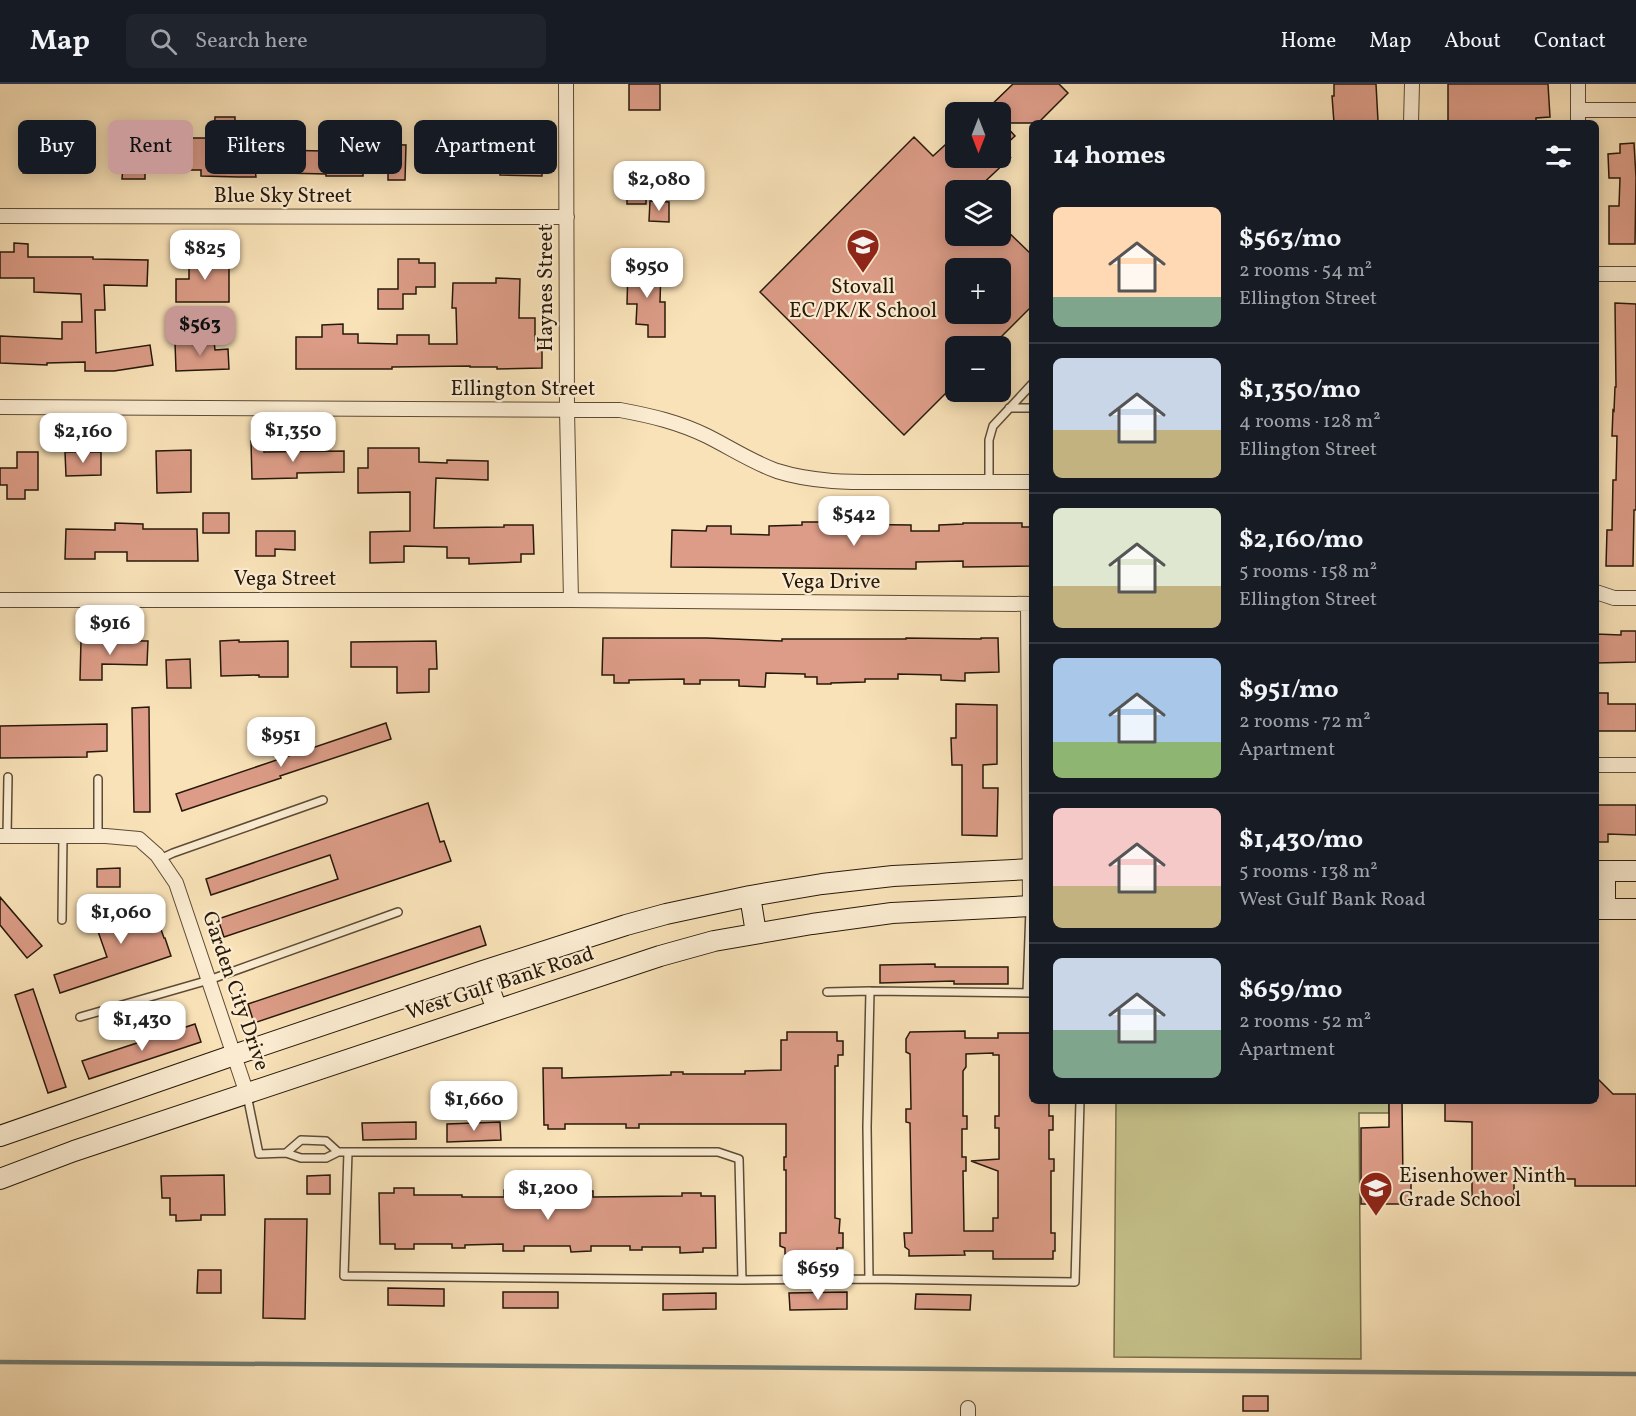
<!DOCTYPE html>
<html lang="en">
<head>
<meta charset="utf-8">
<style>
  body { margin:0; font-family:Vollkorn,serif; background:#20242c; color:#f1f3f6; height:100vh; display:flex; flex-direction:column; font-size:22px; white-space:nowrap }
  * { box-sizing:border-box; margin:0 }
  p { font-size:20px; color:#9ea1a6 }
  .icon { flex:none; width:33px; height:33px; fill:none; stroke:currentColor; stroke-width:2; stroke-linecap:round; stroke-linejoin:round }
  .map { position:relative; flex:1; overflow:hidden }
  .details { position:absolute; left:1029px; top:36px; width:570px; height:984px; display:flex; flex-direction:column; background:#171b24; border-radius:9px; box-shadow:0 3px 15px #0003 }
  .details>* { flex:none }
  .guide { position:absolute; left:18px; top:36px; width:570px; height:54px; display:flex; gap:12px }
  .needle { width:39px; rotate:180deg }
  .buttons { position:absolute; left:945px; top:18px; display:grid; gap:12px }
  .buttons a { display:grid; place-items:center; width:66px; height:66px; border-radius:9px; background:#171b24; box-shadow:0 3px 15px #0003; font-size:30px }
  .price { position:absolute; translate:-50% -51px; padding:0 14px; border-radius:12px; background:#fff; color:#222; font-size:20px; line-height:39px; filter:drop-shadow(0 2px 3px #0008) }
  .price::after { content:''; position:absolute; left:50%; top:36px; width:18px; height:14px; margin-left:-9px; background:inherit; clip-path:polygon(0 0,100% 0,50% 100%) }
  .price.current { background:#c59692; color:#111 }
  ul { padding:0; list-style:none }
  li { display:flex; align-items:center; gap:18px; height:150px; padding:0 24px }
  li+li { border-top:2px solid #363941 }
  li span { display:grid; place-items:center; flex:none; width:168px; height:120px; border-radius:9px; color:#555 }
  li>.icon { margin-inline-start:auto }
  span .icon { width:72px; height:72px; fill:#fffc; stroke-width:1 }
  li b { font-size:26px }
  h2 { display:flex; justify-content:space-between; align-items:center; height:72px; padding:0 24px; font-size:26px }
  .tag { padding:0 21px; border-radius:9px; background:#171b24; box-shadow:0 3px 15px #0003; font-size:21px; line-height:54px }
  .tag.current { background:#c59692; color:#111 }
  header { display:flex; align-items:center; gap:36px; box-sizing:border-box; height:84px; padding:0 30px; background:#171b24; border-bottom:2px solid #363941 }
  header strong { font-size:28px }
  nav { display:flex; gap:33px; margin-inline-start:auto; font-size:21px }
  .search { width:420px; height:54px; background:#20242c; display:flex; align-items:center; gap:15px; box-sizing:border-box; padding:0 21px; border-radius:9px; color:#9ea1a6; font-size:22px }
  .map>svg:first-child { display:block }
  .green { fill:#c5c18a; stroke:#766d4a; stroke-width:1.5 }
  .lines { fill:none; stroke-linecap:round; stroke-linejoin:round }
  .stream { stroke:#707b72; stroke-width:4.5 }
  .building { fill:#dc9c87; stroke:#27190a; stroke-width:1.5; fill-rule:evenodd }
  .service-casing { stroke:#5c4b36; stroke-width:10 }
  .minor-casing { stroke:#5c4b36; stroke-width:16 }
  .secondary-casing { stroke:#27190a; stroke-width:22 }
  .service { stroke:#fbecd1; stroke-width:7 }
  .minor { stroke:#fbecd1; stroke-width:14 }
  .secondary { stroke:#fbecd1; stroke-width:20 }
  .labels { text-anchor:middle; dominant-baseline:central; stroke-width:4.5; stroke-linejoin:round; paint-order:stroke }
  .street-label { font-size:21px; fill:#27190a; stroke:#fbecd1 }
  .poi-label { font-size:21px; fill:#27190a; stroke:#fbecd1 }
</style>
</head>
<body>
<header>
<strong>Map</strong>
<div class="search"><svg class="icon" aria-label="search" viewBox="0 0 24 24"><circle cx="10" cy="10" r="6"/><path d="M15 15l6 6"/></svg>Search here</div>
<nav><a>Home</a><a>Map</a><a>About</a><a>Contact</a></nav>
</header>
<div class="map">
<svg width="1636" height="1332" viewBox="0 0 1636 1332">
  <rect width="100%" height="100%" fill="#f9e2b8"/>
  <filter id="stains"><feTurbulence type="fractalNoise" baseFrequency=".00333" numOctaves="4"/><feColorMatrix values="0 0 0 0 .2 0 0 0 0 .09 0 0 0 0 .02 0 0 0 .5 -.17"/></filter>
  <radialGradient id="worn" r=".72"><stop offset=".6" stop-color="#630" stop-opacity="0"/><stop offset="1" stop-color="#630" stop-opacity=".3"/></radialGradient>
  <!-- green -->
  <path class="green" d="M1116 1017H1389V1029H1359L1361 1275 1114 1273Z"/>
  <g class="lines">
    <!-- stream -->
    <path class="stream" d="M0 1278 1636 1290"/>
  </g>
  <!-- building -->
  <path class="building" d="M629 0H660V26H629Z
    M1013 0H1059L1068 9 1038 39H1003L1015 52 1000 66V28H984Z
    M1334 0H1376L1378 37 1334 39 1332 12H1334Z
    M1448 0H1548L1550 33 1536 34V39H1448Z
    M215 33H235V53H273V66L325 67V64L370 63V60L406 61 405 96H388V87H363V92H326V90L284 89V85H255L256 93H239L201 92V86H145V95H122L123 82H115V53L157 54V45L172 44V41H188V54H214Z
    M956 51V74H1010L976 106H956V152H1000V140L1032 171V222L992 262H956V299L904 351 760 208 914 53 933 72ZM956 184H1000V230H956Z
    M23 54H55V89H23Z
    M1634 59 1636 93 1635 160H1609V122H1619L1620 94H1609L1608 70 1620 69V60Z
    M501 61 543 62 542 92 500 91Z
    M627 87H646V120H627Z
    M650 117 669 118V138L649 137Z
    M14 159 28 160V173H93V175L148 176 147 202 104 201 105 226H95L96 269 150 261 153 281 114 287H85V278L47 279V281L0 279V252L62 255V238H82L81 210 34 208V194H0V168H14Z
    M229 172V218H176V195H189V173Z
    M398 175H419V179H435V203H416V210H403V225H378V205H398Z
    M628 184 661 185 660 218H665V253H648V241L636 240 637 220H627Z
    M496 194 520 195 519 234H535V257H542V284L497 285V283H470V282L392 283V285H296V253H322V241L343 240V250H358V259L397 260V251H429V260H457L456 224H452L453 199H496Z
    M1615 219 1636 220V426H1634L1633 482H1606L1607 446H1612L1613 396H1616L1617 352H1612L1613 326 1614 327 1615 303H1616Z
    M214 257 215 266 228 265 229 285 176 287 175 258Z
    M251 357H263L264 368 344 367V388L297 389V394L252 395Z
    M368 364H419V378L447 379V376L488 377V396L436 394 434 444 504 443V441H533L534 470H521V478L469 480V474H447V463L404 462V478L370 479V448L410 447V408L358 409V384H368Z
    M191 366V408L157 409 156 367Z
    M17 368H38V406H25V415H7V401H0V384H17Z
    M65 368H101V391L66 392Z
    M203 429H229V449H203Z
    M802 438H828V440L911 441V447H939V441L963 440V439H1022V443H1032V482L963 483V477L916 478V485L671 483 672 446 706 447 707 442H731V450L769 451V442L802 441Z
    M115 439 143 440V445H197L198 477H127V468H95V475H65L66 445 115 446Z
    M256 447H295V466L275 465V472H256Z
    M1621 547H1636V578L1596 579V550L1621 551Z
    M603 554H707L782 557V555H906V554L981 555V554H998L999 588 965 589V597L941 596V591L898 590V595H865V598L831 599V600H817V593H805V590L766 589 765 603 739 602V596H700V600H684V595L629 596V599H614V591H602Z
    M81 556 148 557 147 581 102 580V596H80Z
    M239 556V558L288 557V593H259V591L221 592 220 557Z
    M436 557 437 585H429V608L397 609V583H351V558Z
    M190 575 191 604H167L166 576Z
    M1596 609H1608V620H1636V647H1596Z
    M956 620 997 621V680L983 681V704H998L997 752 962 751V681H952L951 654H956Z
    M149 623 150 728H134L132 624Z
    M386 639 391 655 280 692 281 694 182 727 176 710Z
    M107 640V667L87 668V673L0 674V642Z
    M428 719 440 758 444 757 451 777 224 853 218 835 338 795 330 771 211 811 206 795Z
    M1596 721H1636V751L1608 750V758H1596Z
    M120 784V803H97V785Z
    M0 813 42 862 27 874 0 841Z
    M150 814 164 854H165L171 872 60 909 54 891 107 873 93 833Z
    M480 842 486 861 254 939 248 920Z
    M935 880V883H1008V900H954V897L880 899V881Z
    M33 905 66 1003 48 1009 15 911Z
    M195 940 201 958 89 995 82 977Z
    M965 947V954H998V949H1032V1017H1049V1032H1053V1046H1049V1075H1054V1087H1051V1149H1055V1167H1053V1175H993V1167H964L965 1171 909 1172V1166L905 1163 904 1149H912L910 1039 906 1038V1025H911L910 970 906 968V955L910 948ZM993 969V971H999V1032H995V1044H999V1075L971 1077 998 1087V1134H993V1147H964L963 1087H966V1073H962V1045H967V1032H963V987L966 983V970Z
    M787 948H837V957H843V971H838V982H835V1134L840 1135 839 1149H843V1164H837V1171L785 1170V1164L780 1162V1149H786V1086H784V1073H786V1040H639V1044H626V1040H565V1045H548V1041H544L543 984H562V994L671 991V988H683V990H745V987L781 986V956H787Z
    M1596 993 1613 1010H1636V1102H1575V1095H1514V1116H1472V1038L1445 1037V1017H1596Z
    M1389 1017H1402L1403 1098H1411V1120H1361V1044L1389 1043Z
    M416 1038V1055L363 1056 362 1039Z
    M500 1038 501 1056 447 1058V1040Z
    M224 1091 225 1131H201V1136L176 1137V1131H170V1114H162L161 1092Z
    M330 1091V1110H307V1092Z
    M394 1104H414V1111H462V1113H504V1106H522V1111H573V1107H593V1113L682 1112V1109H701V1112H715L716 1164H703V1168L680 1169V1163H642V1166H630V1162H591V1167L571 1168 570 1162H524V1167H503V1160L465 1161V1164H452V1160H414V1165H395V1160H380L379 1109H394Z
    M265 1135H307L305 1235 263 1234Z
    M198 1186H221V1209H197Z
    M388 1204 444 1205V1222L388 1221Z
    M503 1208H558V1224H503Z
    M847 1208V1225L790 1226 789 1209Z
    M716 1209V1225L663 1226V1210Z
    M916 1210 971 1211 970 1226 915 1225Z
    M1243 1312H1268V1327H1243Z"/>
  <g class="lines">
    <!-- service casing -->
    <g class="service-casing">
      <path id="service" d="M1009 324H1032
        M989 398V356L993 342 1032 300
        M98 695V752
        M7 752 8 693
        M160 775 173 769 323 716
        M62 836 63 752
        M827 908 870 907
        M1027 909 1030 825
        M80 933 209 896 398 828
        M247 1011 259 1070 286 1069 301 1074H326L338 1068H718L739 1075 742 1196 344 1192 348 1068
        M286 1069 301 1056 326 1057 338 1068
        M869 1195 867 1043 870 907 1032 909
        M742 1196 869 1195 1075 1198 1080 1017"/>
    </g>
    <!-- minor casing -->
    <g class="minor-casing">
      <path id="minor" d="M566 0 567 326 571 516
        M1578 0V39
        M1578 26H1636
        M1411 39 1412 0
        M0 132 567 133
        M1596 190H1636
        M0 323 620 326C652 332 678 338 707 352 731 364 752 378 777 387 818 400 861 398 904 398 947 398 989 398 1032 398
        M1596 508 1614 514H1636
        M0 516H571L1032 520
        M1028 520 1030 822
        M1596 681H1636
        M0 752H106L139 755 157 771 176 799 247 1010
        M968 1332V1324"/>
    </g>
    <!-- secondary casing -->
    <g class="secondary-casing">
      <path id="secondary" d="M1596 787H1636
        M1605 787V825
        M750 812 756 849
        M1596 825H1636
        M483 887 497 926
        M0 1052 234 971 483 887 626 841 666 830 750 812 822 800 893 792 1032 785
        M0 1095 74 1067 497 926 660 872 714 857 812 840 892 829 1032 822"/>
    </g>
    <!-- service -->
    <use href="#service" class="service"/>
    <!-- minor -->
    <use href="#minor" class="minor"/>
    <!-- secondary -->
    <use href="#secondary" class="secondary"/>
  </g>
  <!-- icons -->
  <defs>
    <g id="school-pin" transform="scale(1.725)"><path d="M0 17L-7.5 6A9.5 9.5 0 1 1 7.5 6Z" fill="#8f2418" stroke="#fbecd1"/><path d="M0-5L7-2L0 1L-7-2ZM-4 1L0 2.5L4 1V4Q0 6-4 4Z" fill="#fff"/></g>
  </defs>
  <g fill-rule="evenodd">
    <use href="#school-pin" x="863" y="161"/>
    <use href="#school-pin" x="1376" y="1104"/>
  </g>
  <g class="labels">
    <!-- street labels -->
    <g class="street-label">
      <text x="283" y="112">Blue Sky Street</text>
      <text transform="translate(546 204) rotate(-90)">Haynes Street</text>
      <text x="523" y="305">Ellington Street</text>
      <text x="285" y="495">Vega Street</text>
      <text x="831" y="498">Vega Drive</text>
      <text transform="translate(500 900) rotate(-18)">West Gulf Bank Road</text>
      <text transform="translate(235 907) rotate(71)">Garden City Drive</text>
    </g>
    <!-- poi labels -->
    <g class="poi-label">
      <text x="863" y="203">Stovall<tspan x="863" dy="24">EC/PK/K School</tspan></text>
      <text x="1399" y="1092" text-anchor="start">Eisenhower Ninth<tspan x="1399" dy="24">Grade School</tspan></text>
    </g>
  </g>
  <rect width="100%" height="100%" filter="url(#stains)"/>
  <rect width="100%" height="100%" fill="url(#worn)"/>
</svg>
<div class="buttons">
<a><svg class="needle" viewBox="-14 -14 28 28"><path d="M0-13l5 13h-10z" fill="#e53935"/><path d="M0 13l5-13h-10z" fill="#9ea1a6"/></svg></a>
<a><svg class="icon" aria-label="layers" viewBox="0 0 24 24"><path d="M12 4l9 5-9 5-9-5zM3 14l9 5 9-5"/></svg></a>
<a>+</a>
<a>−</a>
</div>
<b class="price" style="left:659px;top:128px">$2,080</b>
<b class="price" style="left:205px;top:197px">$825</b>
<b class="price" style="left:647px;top:215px">$950</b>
<b class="price current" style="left:200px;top:273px">$563</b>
<b class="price" style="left:293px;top:379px">$1,350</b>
<b class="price" style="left:83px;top:380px">$2,160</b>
<b class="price" style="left:854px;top:463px">$542</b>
<b class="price" style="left:110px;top:572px">$916</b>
<b class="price" style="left:281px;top:684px">$951</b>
<b class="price" style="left:121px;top:861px">$1,060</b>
<b class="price" style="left:142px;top:968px">$1,430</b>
<b class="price" style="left:474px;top:1048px">$1,660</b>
<b class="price" style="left:548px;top:1137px">$1,200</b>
<b class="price" style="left:818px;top:1217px">$659</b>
<div class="guide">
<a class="tag">Buy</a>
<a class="tag current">Rent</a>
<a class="tag">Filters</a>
<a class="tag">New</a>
<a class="tag">Apartment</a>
</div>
<section class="details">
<h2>14 homes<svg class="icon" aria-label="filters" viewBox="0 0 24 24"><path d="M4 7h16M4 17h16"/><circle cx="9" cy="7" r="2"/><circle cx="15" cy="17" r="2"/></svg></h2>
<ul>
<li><span style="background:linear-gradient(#ffd9b3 75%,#7fa58c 0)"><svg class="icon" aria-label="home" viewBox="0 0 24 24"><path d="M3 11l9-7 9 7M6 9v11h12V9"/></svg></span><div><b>$563/mo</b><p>2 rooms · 54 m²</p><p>Ellington Street</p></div></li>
<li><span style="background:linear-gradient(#c9d6e8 60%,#c2b280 0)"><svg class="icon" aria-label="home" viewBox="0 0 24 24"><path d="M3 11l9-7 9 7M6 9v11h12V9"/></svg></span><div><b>$1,350/mo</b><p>4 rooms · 128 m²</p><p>Ellington Street</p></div></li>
<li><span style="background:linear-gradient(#dfe7d0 65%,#c2b280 0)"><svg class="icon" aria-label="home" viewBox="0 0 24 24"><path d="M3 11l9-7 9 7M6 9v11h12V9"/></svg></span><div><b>$2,160/mo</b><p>5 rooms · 158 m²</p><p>Ellington Street</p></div></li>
<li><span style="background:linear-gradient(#a9c7e8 70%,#8fb573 0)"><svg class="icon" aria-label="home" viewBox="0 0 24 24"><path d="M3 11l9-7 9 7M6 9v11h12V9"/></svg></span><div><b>$951/mo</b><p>2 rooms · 72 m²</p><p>Apartment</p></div></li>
<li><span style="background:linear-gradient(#f6c9c9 65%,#c2b280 0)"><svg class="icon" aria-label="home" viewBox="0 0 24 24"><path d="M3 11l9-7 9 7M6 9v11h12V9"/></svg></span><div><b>$1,430/mo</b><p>5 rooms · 138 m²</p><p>West Gulf Bank Road</p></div></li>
<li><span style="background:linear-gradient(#c9d6e8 60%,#7fa58c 0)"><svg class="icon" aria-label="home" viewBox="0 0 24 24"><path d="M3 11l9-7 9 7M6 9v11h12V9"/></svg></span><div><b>$659/mo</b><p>2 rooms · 52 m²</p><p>Apartment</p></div></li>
</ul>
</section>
</div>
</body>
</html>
